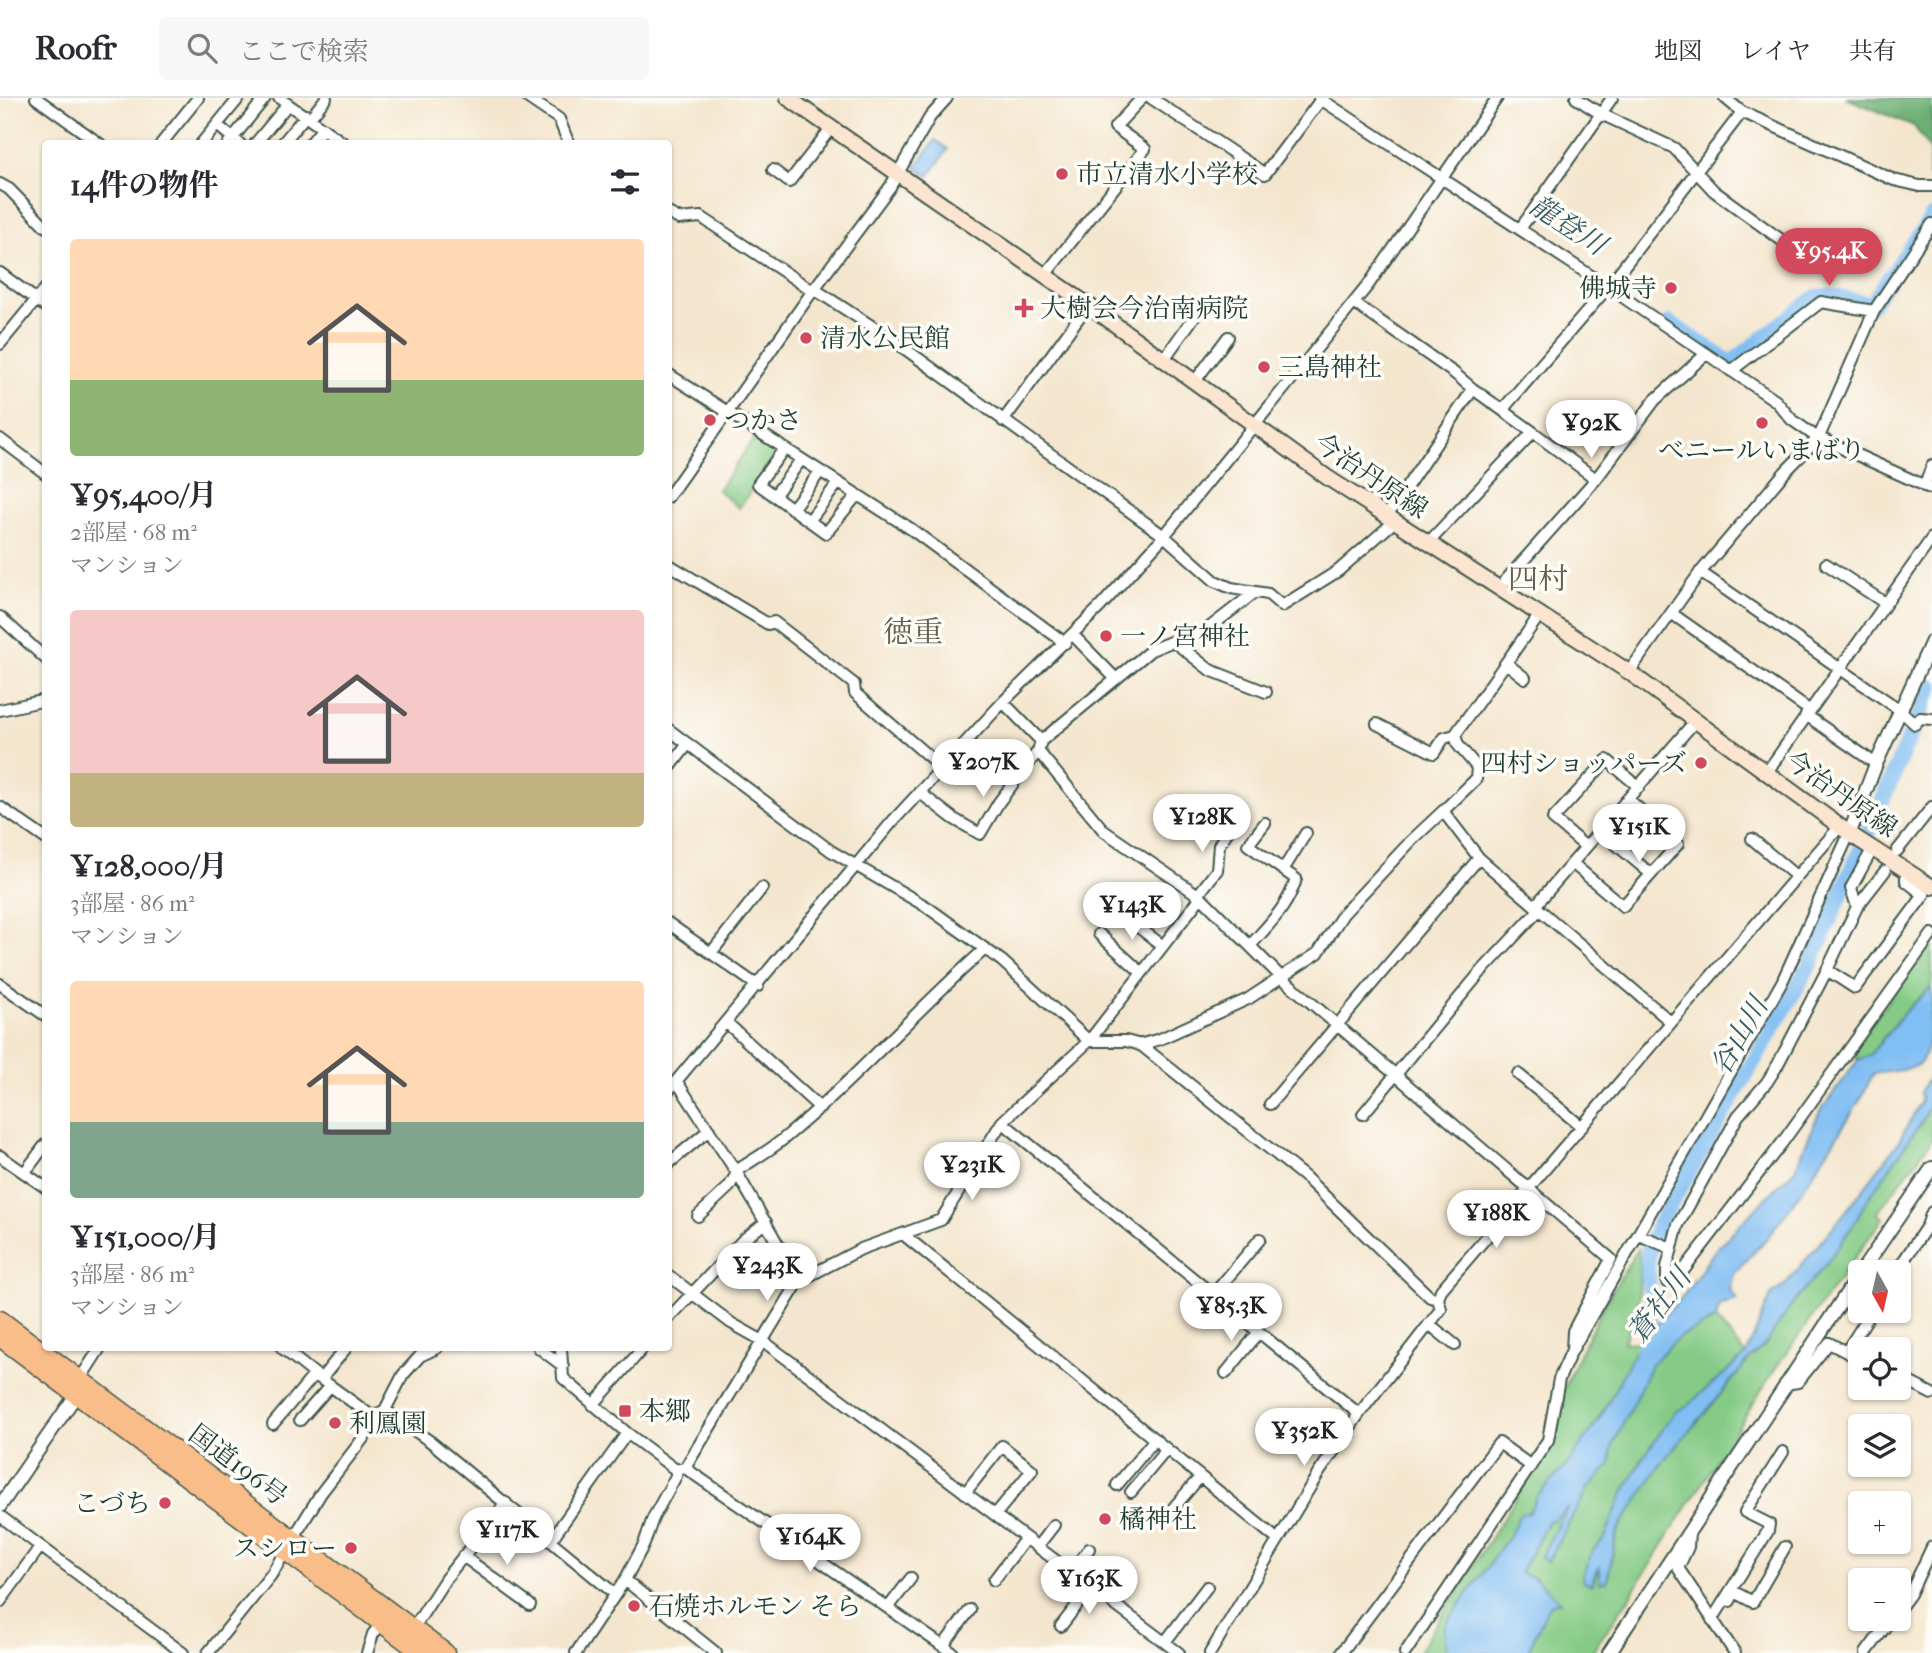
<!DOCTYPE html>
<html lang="ja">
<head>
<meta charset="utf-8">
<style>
  body { margin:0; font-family:"IM FELL French Canon","Noto Serif JP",serif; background:#f7f7f7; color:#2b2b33; height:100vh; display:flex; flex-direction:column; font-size:26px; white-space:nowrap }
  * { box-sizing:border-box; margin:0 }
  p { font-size:23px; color:#7c7c81 }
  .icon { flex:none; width:38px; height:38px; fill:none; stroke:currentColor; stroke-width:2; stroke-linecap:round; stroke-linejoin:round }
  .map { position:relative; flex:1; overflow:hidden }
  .drawer { position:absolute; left:42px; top:42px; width:630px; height:1211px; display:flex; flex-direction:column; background:#fff; border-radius:7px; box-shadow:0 2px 5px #0004 }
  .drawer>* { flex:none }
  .needle { width:46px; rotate:172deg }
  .buttons { position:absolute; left:1848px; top:1162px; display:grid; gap:14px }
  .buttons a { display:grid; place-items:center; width:63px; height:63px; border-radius:7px; background:#fff; box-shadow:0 2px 5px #0004; font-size:35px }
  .price { position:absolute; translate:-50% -60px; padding:0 16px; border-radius:24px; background:#fff; color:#222; font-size:23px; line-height:46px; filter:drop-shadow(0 2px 4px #0008) }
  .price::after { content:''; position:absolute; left:50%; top:42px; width:21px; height:16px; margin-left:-10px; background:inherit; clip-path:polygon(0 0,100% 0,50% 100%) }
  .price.active { background:#d1495b; color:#fff }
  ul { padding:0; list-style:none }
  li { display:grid; align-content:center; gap:14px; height:371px; padding:0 28px }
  li span { display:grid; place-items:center; height:217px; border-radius:7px; color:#555 }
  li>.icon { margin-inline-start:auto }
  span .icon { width:126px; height:126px; fill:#fffc; stroke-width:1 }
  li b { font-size:30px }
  h2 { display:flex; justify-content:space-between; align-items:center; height:84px; padding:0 28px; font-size:30px }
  header { display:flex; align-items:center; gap:42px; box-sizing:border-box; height:98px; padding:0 35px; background:#fff; border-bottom:2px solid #e1e1e2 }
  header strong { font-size:33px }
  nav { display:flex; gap:38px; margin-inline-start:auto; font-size:24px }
  .search { width:490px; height:63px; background:#f7f7f7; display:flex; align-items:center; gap:18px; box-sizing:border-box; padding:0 24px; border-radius:7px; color:#7c7c81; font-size:26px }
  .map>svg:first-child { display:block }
  .green { fill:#85cb86; stroke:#52845d; stroke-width:2 }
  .forest { fill:#6caf73; stroke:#467654; stroke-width:2 }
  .water { fill:#80bef3; stroke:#507e94; stroke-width:2 }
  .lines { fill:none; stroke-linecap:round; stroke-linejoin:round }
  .river { stroke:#80bef3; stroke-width:16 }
  .minor-casing { stroke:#3f564b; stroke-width:14 }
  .tertiary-casing { stroke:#3f564b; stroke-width:16 }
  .secondary-casing { stroke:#3f564b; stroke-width:18 }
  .trunk-casing { stroke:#3f564b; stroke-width:21 }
  .minor { stroke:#fff; stroke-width:10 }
  .tertiary { stroke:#fff; stroke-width:12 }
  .secondary { stroke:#fce5d0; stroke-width:14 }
  .trunk { stroke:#f8bd89; stroke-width:18 }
  .poi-dot { fill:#d1495b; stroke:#fdfcf7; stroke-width:2.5 }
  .labels { text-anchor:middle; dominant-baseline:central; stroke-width:7; stroke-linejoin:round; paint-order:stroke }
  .poi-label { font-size:26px; fill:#1f3d34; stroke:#fdfcf7; text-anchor:start }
  .street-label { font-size:26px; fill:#1f3d34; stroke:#fdfcf7 }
  .water-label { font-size:28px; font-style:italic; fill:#375d64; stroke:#fdfcf7 }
  .quarter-label { font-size:30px; fill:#63604e; stroke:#fdfcf7 }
</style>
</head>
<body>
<header>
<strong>Roofr</strong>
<div class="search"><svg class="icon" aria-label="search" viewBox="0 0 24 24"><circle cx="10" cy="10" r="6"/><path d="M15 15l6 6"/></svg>ここで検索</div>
<nav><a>地図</a><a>レイヤ</a><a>共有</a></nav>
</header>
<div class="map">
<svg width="1932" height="1555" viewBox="0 0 1932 1555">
  <rect width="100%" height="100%" fill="#fdfcf7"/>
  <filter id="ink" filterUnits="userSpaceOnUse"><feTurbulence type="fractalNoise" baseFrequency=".0143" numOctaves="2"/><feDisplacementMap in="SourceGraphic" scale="14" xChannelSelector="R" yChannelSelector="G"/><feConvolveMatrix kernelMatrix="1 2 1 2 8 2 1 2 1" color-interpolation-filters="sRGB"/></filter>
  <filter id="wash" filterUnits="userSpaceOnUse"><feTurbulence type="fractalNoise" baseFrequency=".00686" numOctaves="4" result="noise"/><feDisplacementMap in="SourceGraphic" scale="28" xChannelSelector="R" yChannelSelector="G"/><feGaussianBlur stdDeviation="1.57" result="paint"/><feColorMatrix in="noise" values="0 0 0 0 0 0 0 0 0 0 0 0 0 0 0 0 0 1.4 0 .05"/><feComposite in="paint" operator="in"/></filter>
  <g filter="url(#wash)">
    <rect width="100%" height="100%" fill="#f4e6ce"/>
    <!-- green -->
    <path class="green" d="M755 339 775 351 776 356 739 410 718 392Z
      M1932 844V888L1903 916 1870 957 1858 962 1852 952Z
      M1932 988V1042L1877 1115 1883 1120 1777 1268 1625 1506 1591 1555H1527L1549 1507 1559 1504 1520 1476 1548 1423 1570 1406 1541 1458 1548 1463 1589 1389 1611 1366 1612 1349 1652 1265 1679 1239 1716 1221 1746 1257 1688 1307 1674 1315 1642 1362 1620 1402 1605 1440 1593 1452 1583 1476 1592 1487 1601 1468 1607 1483 1617 1433 1665 1360 1705 1315 1750 1260 1764 1248 1796 1201 1827 1165 1857 1121 1865 1105 1924 1020Z
      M1638 1150C1641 1191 1642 1207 1623 1245L1640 1244C1619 1286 1597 1328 1568 1365 1554 1384 1540 1393 1528 1415L1520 1416 1510 1437 1444 1529 1447 1555H1418L1519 1395 1550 1351 1564 1292 1575 1265 1600 1214Z"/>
    <!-- forest -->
    <path class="forest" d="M1846 0H1932V78H1929L1930 52 1914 28Z"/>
    <!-- water -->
    <path class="water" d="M935 42 948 51 929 78 916 69Z
      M1932 888C1932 912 1932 945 1921 964 1911 974 1886 973 1873 976L1860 1002 1802 1093 1767 1140 1734 1176 1730 1192 1737 1202 1719 1208 1716 1221 1679 1239 1652 1265 1612 1349 1611 1366 1589 1389 1547 1464 1541 1459 1568 1409 1554 1422 1548 1423 1520 1475 1535 1480 1560 1504 1549 1507 1527 1555H1447L1444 1529 1510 1437 1520 1416 1528 1415 1538 1397 1567 1367 1600 1320 1640 1244 1684 1197 1716 1151 1795 1071 1819 1015 1858 962 1870 957 1903 916Z
      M1932 974 1931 998 1924 1020 1865 1105 1857 1121 1827 1165 1796 1201 1764 1248 1750 1260 1705 1315 1665 1360 1617 1433 1607 1483 1600 1485V1469L1595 1476 1592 1487 1584 1483 1583 1476 1593 1452 1605 1440 1620 1402 1642 1362 1674 1315 1688 1307 1746 1257 1771 1197 1785 1187 1843 1117 1896 1048 1921 1003 1920 994Z"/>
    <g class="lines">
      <!-- river -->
      <path class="river" d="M1669 225 1731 265 1815 200 1830 198 1871 206 1932 119
        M1642 1258 1652 1205 1647 1169 1649 1149 1663 1119 1811 865 1932 588"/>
    </g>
  </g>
  <g filter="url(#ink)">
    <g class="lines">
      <!-- minor casing -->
      <g class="minor-casing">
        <path id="minor" d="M36 0 100 46
          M279 0 345 46
          M528 0 559 21 569 46
          M1151 0 1265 76 1322 0
          M1319 0 1608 189 1776 303 1792 322 1815 338 1932 391
          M1576 0 1601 16 1674 50 1714 93 1791 149
          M1725 0 1742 14 1894 82 1920 88H1932
          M310 20 326 0
          M217 27 240 46
          M161 46 198 0
          M201 46 239 0
          M228 46 265 0
          M255 46 288 6
          M282 46 306 17
          M310 46 323 30
          M773 72 789 84 832 29
          M0 86 9 91 46 129
          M668 115 679 121 701 119 813 193
          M1520 131 1612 0
          M0 175 46 209
          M1045 177 1145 51 1115 29 1142 0
          M814 191 890 240 1164 438 1215 483 1231 490 1268 496 1282 508 1338 473 1395 423
          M1354 205 1454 275 1473 291
          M0 246 46 190
          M1164 261 1194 219
          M1731 273 1821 204 1874 213 1932 126
          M668 276 911 431 1065 545
          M1195 283 1228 239
          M1503 311 1608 189 1742 14
          M1003 323 1088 207
          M1533 334 1596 381
          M0 341 46 376
          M784 351 758 386 826 435 857 397
          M1924 388 1932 368
          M774 398 801 362
          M668 399 814 191 890 89 930 19 947 0
          M792 411 820 374
          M1387 418 1473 291 1533 334 1428 445
          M809 423 838 385
          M668 466 768 526 774 524 854 586 855 595 942 670
          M1826 466 1885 505
          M1700 474 1900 612 1915 626 1920 620 1932 621
          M1498 491 1596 381 1655 302 1706 256
          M1541 515 1455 637 1458 647 1477 669 1476 681 1443 713 1479 760 1671 924
          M1671 515 1809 612
          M0 519 46 561
          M1073 537 1115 580
          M1173 543 1205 533 1254 495
          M1506 565 1525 580
          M1629 574 1699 476 1785 374 1819 339 1874 213
          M1003 604 1041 643 1038 653 1104 733 1201 799 1281 879 1611 1161 1573 1233 1572 1253
          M0 612 46 602
          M1806 617 1876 666
          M1377 626 1434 655 1444 640 1455 637
          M668 631 831 753 927 809 1002 863 1089 943H1126L1141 947 1306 1080 1430 1199 1438 1201
          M1041 643 1151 552 1173 543 1210 572 1266 594
          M668 672 688 646
          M1767 674 1932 440
          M919 694 954 721 980 736 999 704 1038 653
          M0 709 46 741
          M1600 733 1651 776
          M1752 741 1796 778
          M1586 749 1553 721 1607 662 1639 689
          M1897 753 1932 709
          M1572 765 1623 808 1678 746 1628 701
          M1283 772 1306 735
          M1885 773 1857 809 1827 872 1855 890 1924 797 1906 783V772
          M1198 797 1217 772 1219 747 1229 731
          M1535 808 1696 622
          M1857 809 1851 790 1873 750
          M1120 815 1163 848
          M668 825 758 888
          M1099 836 1142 875
          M1250 848C1269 826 1288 809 1296 781L1248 747 1265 725
          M711 855 762 790
          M1827 872 1777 968 1767 984 1738 1018 1678 1127 1667 1169V1184L1673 1186 1782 1045 1932 836
          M0 886 46 918
          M727 925 820 1010
          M1139 947 1160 941 1248 901 1318 855 1343 816 1411 743 1443 713
          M1518 976 1582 1029
          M677 984 737 1075 799 1183
          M668 993 892 724 1003 604 1100 509 1164 438 1369 186 1497 0
          M1270 1006 1479 760
          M1363 1016 1479 876 1539 812
          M1002 1024 1359 1316
          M0 1058 46 1090
          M668 1066 709 1032
          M736 1073C751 1063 767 1054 781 1043 853 984 915 913 985 851
          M25 1074 46 1046
          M698 1118 729 1089 737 1075
          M904 1137 1278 1442
          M1639 1137 1671 1150
          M1896 1174 1927 1128 1932 1114
          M668 1177 731 1225 763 1243 1179 1555
          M1213 1197 1260 1141
          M668 1221 742 1143 766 1124
          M1429 1226 1455 1247
          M282 1250 321 1281 373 1319 385 1312 431 1344 615 1496
          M539 1250 563 1268
          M561 1250 563 1280 627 1335 676 1372
          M1846 1254 1872 1213
          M1226 1275 1259 1234
          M1899 1279 1932 1296
          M321 1281 346 1250
          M1785 1286 1798 1284 1829 1245 1860 1261
          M78 1287 80 1281 100 1250
          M593 1307 643 1250
          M300 1322 330 1288
          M273 1326 315 1276
          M685 1370 799 1183 861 1151 941 1122 1002 1024 1089 943 1201 799
          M676 1372 685 1370 953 1555
          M1117 1387 1155 1341
          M1131 1394 1167 1351
          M965 1395 1002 1348 1032 1372 995 1417
          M1169 1415 1200 1379
          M0 1418 183 1555
          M1689 1433 1688 1449 1678 1470 1735 1555
          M551 1442 627 1335
          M1037 1449 1054 1427
          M463 1458 530 1507
          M1071 1474 1089 1451
          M625 1482 716 1555
          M994 1482 1026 1440
          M1730 1503 1734 1494 1753 1504 1785 1449
          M0 1504 40 1449
          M888 1510 911 1480
          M1899 1511 1910 1496 1932 1449
          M1712 1522 1768 1433 1769 1426 1745 1414 1783 1354
          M1061 1528 1091 1489
          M413 1531 446 1480 506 1405
          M1165 1544 1207 1489
          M943 1548 970 1512
          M208 1555 271 1477 321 1395 385 1312 403 1277 420 1258 437 1250
          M367 1555 373 1536 382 1525
          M576 1555 625 1482 644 1446 653 1420 676 1378V1372
          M1210 1555 1318 1376 1359 1316 1441 1211 1438 1201 1441 1192 1841 727
          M1341 1555 1499 1345 1531 1368
          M1405 1555 1548 1342 1559 1281 1571 1254 1782 884 1850 734
          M1866 1555 1891 1521"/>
      </g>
      <!-- tertiary casing -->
      <g class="tertiary-casing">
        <path id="tertiary" d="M1850 734 1876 666 1932 543
          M1861 1174 1932 1070
          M0 1408 76 1297
          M1609 1555 1860 1175"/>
      </g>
      <!-- secondary casing -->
      <g class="secondary-casing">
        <path id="secondary" d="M788 0 1088 207 1328 380 1629 574 1853 738 1932 789"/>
      </g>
      <!-- trunk casing -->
      <g class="trunk-casing">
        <path id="trunk" d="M0 1222 445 1555
          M0 1239 422 1555"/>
      </g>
      <!-- minor -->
      <use href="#minor" class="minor"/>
      <!-- tertiary -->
      <use href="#tertiary" class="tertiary"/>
      <!-- secondary -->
      <use href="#secondary" class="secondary"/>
      <!-- trunk -->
      <use href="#trunk" class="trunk"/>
    </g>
  </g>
  <!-- markers -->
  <g class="poi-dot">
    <circle cx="1062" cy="76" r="7"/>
    <circle cx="1671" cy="190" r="7"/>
    <path d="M1020.5 199.5h7v7h7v7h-7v7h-7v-7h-7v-7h7z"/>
    <circle cx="806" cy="240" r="7"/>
    <circle cx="1264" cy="269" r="7"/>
    <circle cx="710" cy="322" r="7"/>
    <circle cx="1762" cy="325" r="7"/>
    <circle cx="1106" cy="538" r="7"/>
    <circle cx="1701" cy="665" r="7"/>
    <rect x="618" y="1306" width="14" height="14" rx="3.5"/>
    <circle cx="335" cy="1325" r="7"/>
    <circle cx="165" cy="1405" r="7"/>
    <circle cx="1105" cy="1421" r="7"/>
    <circle cx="351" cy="1450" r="7"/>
    <circle cx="634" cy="1508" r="7"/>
  </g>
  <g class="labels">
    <!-- poi labels -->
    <g class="poi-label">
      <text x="1076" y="76">市立清水小学校</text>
      <text x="1657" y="190" text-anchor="end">佛城寺</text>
      <text x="1040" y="210">大樹会今治南病院</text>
      <text x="820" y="240">清水公民館</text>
      <text x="1278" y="269">三島神社</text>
      <text x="724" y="322">つかさ</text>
      <text x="1762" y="352" text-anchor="middle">べニールいまばり</text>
      <text x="1120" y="538">一ノ宮神社</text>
      <text x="1687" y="665" text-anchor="end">四村ショッパーズ</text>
      <text x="639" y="1313">本郷</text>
      <text x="349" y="1325">利鳳園</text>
      <text x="151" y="1405" text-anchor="end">こづち</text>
      <text x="1119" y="1421">橘神社</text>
      <text x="337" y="1450" text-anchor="end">スシロー</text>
      <text x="648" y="1508">石焼ホルモン そら</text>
    </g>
    <!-- street labels -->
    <g class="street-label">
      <text transform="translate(1371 378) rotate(34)">今治丹原線</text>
      <text transform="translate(1841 696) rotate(35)">今治丹原線</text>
      <text transform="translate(238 1367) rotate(37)">国道196号</text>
    </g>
    <!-- water labels -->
    <g class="water-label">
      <text transform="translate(1568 127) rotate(33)">龍登川</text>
      <text transform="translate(1739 938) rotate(-60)">谷山川</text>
      <text transform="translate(1659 1207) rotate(-53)">蒼社川</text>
    </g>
    <!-- quarter labels -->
    <g class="quarter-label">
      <text x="1538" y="481">四村</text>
      <text x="913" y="534">徳重</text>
    </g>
  </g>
</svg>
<div class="buttons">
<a><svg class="needle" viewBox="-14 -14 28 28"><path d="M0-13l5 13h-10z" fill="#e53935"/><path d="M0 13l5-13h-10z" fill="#7c7c81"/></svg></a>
<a><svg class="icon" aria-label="locate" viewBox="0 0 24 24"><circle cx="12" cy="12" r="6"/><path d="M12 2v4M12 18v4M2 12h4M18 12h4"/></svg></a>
<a><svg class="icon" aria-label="layers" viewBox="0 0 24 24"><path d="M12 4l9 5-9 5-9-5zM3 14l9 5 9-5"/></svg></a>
<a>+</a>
<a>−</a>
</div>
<b class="price active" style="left:1829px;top:190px">¥95.4K</b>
<b class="price" style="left:1591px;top:362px">¥92K</b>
<b class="price" style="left:983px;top:701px">¥207K</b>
<b class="price" style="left:1202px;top:756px">¥128K</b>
<b class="price" style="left:1639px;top:766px">¥151K</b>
<b class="price" style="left:1132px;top:844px">¥143K</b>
<b class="price" style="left:972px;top:1104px">¥231K</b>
<b class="price" style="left:1496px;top:1152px">¥188K</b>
<b class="price" style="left:767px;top:1205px">¥243K</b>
<b class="price" style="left:1231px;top:1245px">¥85.3K</b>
<b class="price" style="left:1304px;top:1370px">¥352K</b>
<b class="price" style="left:507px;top:1469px">¥117K</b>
<b class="price" style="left:810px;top:1476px">¥164K</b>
<b class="price" style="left:1089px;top:1518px">¥163K</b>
<section class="drawer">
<h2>14件の物件<svg class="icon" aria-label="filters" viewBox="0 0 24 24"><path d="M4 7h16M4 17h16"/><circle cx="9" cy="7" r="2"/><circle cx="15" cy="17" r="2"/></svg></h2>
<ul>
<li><span style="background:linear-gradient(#ffd9b3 65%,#8fb573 0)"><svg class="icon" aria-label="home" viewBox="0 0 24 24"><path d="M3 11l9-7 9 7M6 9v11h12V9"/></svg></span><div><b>¥95,400/月</b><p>2部屋 · 68 m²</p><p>マンション</p></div></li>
<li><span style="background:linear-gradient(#f6c9c9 75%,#c2b280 0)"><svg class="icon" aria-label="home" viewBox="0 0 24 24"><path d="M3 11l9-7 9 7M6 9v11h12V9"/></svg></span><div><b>¥128,000/月</b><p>3部屋 · 86 m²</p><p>マンション</p></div></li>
<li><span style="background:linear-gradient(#ffd9b3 65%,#7fa58c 0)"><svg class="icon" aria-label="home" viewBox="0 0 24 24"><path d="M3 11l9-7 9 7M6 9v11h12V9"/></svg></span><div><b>¥151,000/月</b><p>3部屋 · 86 m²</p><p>マンション</p></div></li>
</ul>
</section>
</div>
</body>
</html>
